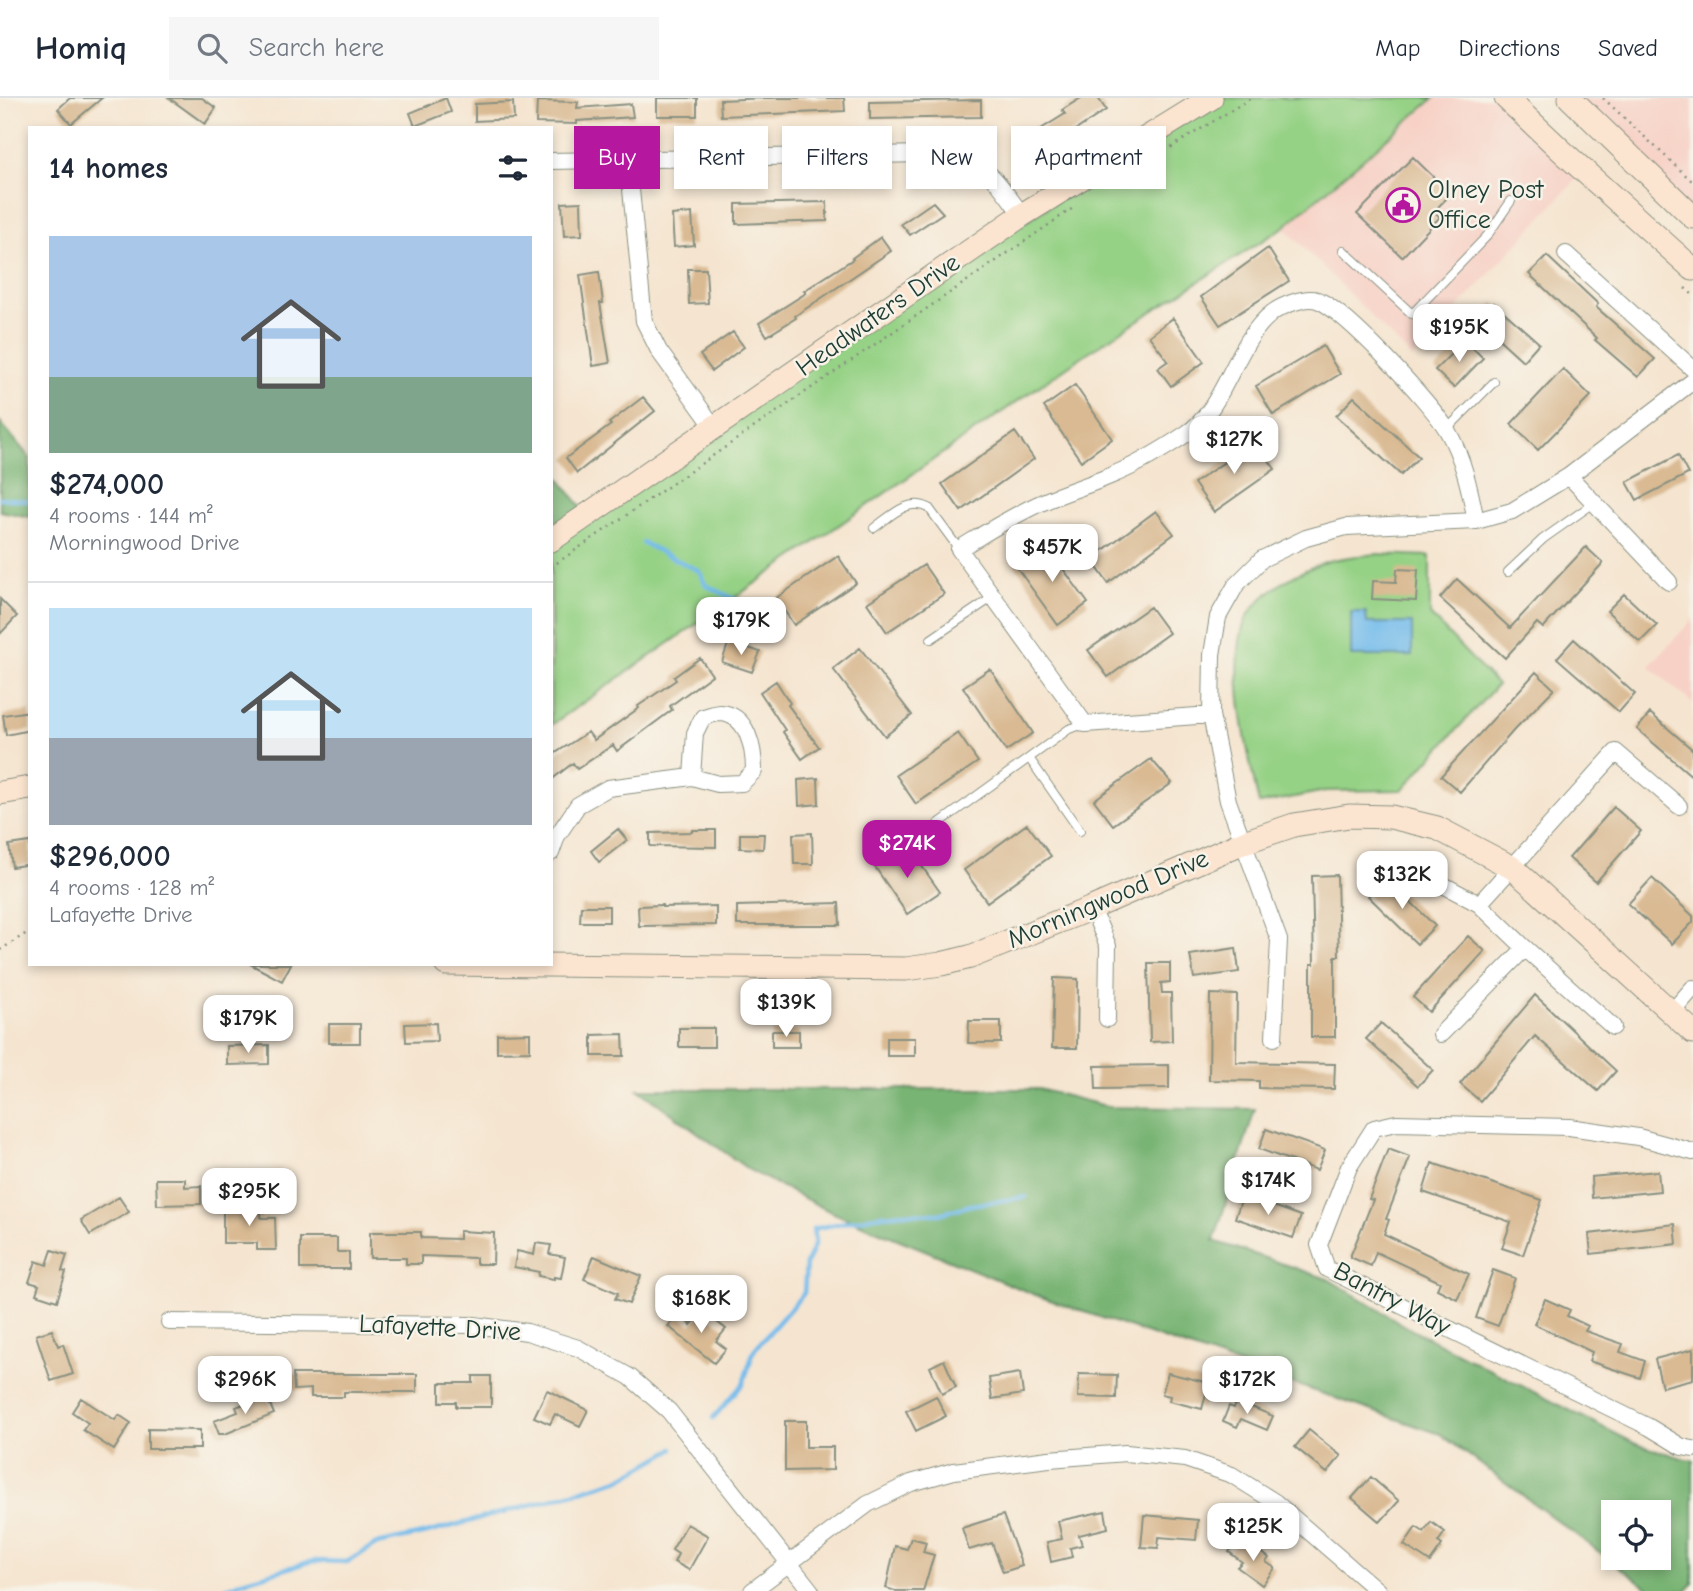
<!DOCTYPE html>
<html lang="en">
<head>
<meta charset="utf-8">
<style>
  body { margin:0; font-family:"Comic Neue",sans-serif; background:#f6f6f7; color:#1f2937; height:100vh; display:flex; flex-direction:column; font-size:26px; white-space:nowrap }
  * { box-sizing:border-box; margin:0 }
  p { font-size:23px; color:#747a83 }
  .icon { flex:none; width:38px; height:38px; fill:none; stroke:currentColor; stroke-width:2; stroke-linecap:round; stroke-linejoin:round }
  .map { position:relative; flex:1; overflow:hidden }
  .side { position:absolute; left:28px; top:28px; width:525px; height:840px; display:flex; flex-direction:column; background:#fff; border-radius:0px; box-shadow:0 4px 10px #0003 }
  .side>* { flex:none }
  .hud { position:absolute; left:574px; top:28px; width:665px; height:63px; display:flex; gap:14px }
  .tools { position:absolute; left:1601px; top:1402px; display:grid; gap:14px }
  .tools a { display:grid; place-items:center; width:70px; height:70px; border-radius:0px; background:#fff; box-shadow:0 4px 10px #0003; font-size:35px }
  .price { position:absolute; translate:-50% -60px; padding:0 16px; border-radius:14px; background:#fff; color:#222; font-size:23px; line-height:46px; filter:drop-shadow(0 2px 4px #0008) }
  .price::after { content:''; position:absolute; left:50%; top:42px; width:21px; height:16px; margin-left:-10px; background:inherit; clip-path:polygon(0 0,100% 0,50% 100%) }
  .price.active { background:#b5179e; color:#fff }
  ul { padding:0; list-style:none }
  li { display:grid; align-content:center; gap:14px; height:371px; padding:0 21px }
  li+li { border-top:2px solid #e0e1e3 }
  li span { display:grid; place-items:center; height:217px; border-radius:0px; color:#555 }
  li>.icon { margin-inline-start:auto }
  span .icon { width:126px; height:126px; fill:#fffc; stroke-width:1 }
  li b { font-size:30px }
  h2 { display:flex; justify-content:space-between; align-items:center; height:84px; padding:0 21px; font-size:30px }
  .tag { padding:0 24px; border-radius:0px; background:#fff; box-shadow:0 4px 10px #0003; font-size:24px; line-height:63px }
  .tag.active { background:#b5179e; color:#fff }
  header { display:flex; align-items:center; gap:42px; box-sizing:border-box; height:98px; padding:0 35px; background:#fff; border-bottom:2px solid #e0e1e3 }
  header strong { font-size:33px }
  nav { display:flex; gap:38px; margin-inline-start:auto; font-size:24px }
  .search { width:490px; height:63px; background:#f6f6f7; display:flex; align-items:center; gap:18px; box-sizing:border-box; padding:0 24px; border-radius:0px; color:#747a83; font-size:26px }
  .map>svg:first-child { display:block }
  .built { fill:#f7d1c6 }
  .green { fill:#96d286; stroke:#5a885d; stroke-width:2 }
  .forest { fill:#78b473; stroke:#4c7854; stroke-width:2; fill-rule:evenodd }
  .water { fill:#73bbeb; stroke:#497c90; stroke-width:2 }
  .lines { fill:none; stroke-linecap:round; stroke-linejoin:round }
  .stream { stroke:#73bbeb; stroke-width:4.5 }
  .building { fill:#d9ba93 }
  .lane-casing { stroke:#8a9182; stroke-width:10 }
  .street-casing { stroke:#8a9182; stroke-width:18 }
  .secondary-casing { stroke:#8a9182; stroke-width:25 }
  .path { stroke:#8a9182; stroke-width:2.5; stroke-dasharray:2 5; stroke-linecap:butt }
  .lane { stroke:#fff; stroke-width:8 }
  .street { stroke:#fff; stroke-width:16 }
  .secondary { stroke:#fce5d0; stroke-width:23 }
  .labels { text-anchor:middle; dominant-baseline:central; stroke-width:5; stroke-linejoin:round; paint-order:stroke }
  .poi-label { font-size:26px; fill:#1f3d34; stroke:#f7f3e8; text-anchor:start }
  .street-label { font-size:26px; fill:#1f3d34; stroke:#f7f3e8 }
</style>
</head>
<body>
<header>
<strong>Homiq</strong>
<div class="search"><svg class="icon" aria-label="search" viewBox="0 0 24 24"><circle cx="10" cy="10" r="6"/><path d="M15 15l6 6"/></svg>Search here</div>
<nav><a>Map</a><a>Directions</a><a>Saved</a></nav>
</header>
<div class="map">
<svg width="1693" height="1493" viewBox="0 0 1693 1493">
  <rect width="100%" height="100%" fill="#f7f3e8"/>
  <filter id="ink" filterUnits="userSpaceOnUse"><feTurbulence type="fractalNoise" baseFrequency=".0143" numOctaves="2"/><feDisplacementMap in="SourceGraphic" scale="14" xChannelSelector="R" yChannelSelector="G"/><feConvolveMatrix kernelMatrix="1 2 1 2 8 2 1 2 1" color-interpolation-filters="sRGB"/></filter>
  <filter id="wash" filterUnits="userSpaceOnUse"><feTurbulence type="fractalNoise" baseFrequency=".00686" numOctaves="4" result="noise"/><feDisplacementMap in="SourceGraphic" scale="28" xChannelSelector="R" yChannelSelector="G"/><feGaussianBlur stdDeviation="1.57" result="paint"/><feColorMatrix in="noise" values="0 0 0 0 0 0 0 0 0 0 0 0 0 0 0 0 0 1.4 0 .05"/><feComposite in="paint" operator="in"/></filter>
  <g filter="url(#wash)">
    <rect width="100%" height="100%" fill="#f5e5d0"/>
    <!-- built -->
    <path class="built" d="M1434 0H1506L1584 73 1412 260 1284 129Z
      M1570 0H1693V119Z
      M1693 521V606L1649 568Z"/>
    <!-- green -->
    <path class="green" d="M1211 0H1434L1284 129 1087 255 551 627V442Z
      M1376 456 1430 458V517L1497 587 1402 692 1325 693 1259 706C1249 661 1224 557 1249 516 1264 492 1301 472 1328 463 1343 459 1361 458 1376 456Z"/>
    <!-- forest -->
    <path class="forest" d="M0 324 30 360V419L0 413Z
      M551 369 587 417 551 442Z
      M638 991H1039L1110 1009 1255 1011 1214 1143 1328 1181 1414 1233 1636 1346 1686 1361H1693V1486L1686 1493H1652L1440 1336 1038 1198 831 1114 749 1072ZM1659 1414V1460H1614V1414Z"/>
    <!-- water -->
    <path class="water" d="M1351 514H1366L1367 525H1412V558H1351Z"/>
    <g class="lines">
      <!-- stream -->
      <path class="stream" d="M0 400 30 403
        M643 445 699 473 706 487 746 507
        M713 1320 743 1286 754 1252 804 1195 806 1166 815 1145 813 1131 875 1118 903 1115 939 1116 971 1107 1026 1099
        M220 1493 240 1484 313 1463 347 1464 377 1446 427 1435 574 1395 623 1380 673 1351"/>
    </g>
    <g id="blocks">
      <!-- building -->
      <path class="building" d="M70 0H102L71 26 58 11Z
        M169 0H202L216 10 205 26Z
        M446 0 451 14 415 28 410 15Z
        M657 0H697V18H657Z
        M768 0H844L845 13 721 18 720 2Z
        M1081 0H1098L1106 12 1023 67 1012 49 1065 16 1062 12Z
        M981 2V19L870 21V4Z
        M537 3 578 4 577 10 631 6 633 19 577 23V26L536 25Z
        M513 4 514 21 475 23V6Z
        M1413 59 1451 96 1434 113 1440 119 1402 159 1357 116Z
        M581 104 582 137 564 138 562 105Z
        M827 104V123L736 126V106Z
        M933 104 943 115 910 137 901 126Z
        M692 115 694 147 674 149 672 117Z
        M881 139 891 153 795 218 796 220 767 238 759 225 806 195 804 193 853 161 852 160Z
        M1268 150 1289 183 1220 227 1201 199Z
        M1547 158 1598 206 1596 209 1655 261 1638 279 1595 242 1597 240 1529 176Z
        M688 171H706L708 205 689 206Z
        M599 174 603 205H600L610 265 593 268 580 177Z
        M1494 205 1539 245 1523 263 1478 222Z
        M1173 220 1204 264 1171 288 1158 270 1168 263 1149 238Z
        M733 234 744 249 712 273 700 257Z
        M1465 242 1483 260 1454 290 1435 272Z
        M1323 248 1340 276 1273 317 1256 288Z
        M1563 271 1591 298 1538 352 1511 326Z
        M1075 287 1112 341 1081 363 1044 309Z
        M643 299 655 313 577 375 566 360 611 327 609 325Z
        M1354 299 1419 359 1401 377 1336 318Z
        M1015 334 1034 361 961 413 942 386Z
        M1255 343 1275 371 1214 414 1194 385Z
        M1678 357 1688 376 1637 402 1627 384Z
        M1156 413 1174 436 1108 485 1091 461Z
        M1045 446 1088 505 1058 527 1015 467Z
        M1586 449 1603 465 1543 530 1537 525 1505 560 1440 500 1457 481 1510 530Z
        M838 458 856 485 794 527 776 500Z
        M924 467 944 496 887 534 867 505Z
        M1397 471 1418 472 1416 503 1372 501 1373 483 1396 484Z
        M1624 496 1657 527 1640 544 1607 513Z
        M0 501 17 518 0 536Z
        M1150 509 1169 535 1108 579 1088 552Z
        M1574 541 1635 596 1619 614 1557 560Z
        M729 543 760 554 752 574 722 564Z
        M860 550 912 617 885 638 833 571Z
        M700 560 712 577 670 608 672 612 617 653 613 647 577 671 573 665 551 682V658L588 634 594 642 639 610 638 608 676 582 674 579Z
        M990 571 1033 635 1006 653 963 589Z
        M1536 574 1554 591 1514 632 1460 694 1441 678Z
        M776 583 790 605 788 607 819 649 802 661 783 634 785 632 760 594Z
        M30 613V632L6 637 3 617Z
        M1650 615 1693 652V679L1637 631Z
        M958 635 978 664 916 706 896 677Z
        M1151 661 1172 685 1113 727 1094 702Z
        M818 680 819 706 799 708 798 682Z
        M1614 709 1641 733 1596 784 1569 760Z
        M1027 726 1051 758 987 804 964 772Z
        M618 731 627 742 599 764 591 753Z
        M692 732H716V749L650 748V735L692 734Z
        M812 735 813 766H794L793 736Z
        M740 736H764L763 751 740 750Z
        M30 744V766L12 769 9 747Z
        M907 747 940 794 907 816 875 769Z
        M1337 777 1339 858H1335V939H1311V866H1314L1312 778Z
        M1387 780 1435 828 1417 846 1368 798Z
        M1652 780 1693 818V824L1672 846 1628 806Z
        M839 805 840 827H737V808Z
        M662 807V809L716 808V827L639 828 638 808Z
        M581 808H609V824H580Z
        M1468 838 1485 853 1429 914 1413 899Z
        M1236 850 1239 874 1194 880 1190 857Z
        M1148 865H1170V884L1161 885 1162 895H1171L1172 943 1150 944Z
        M250 866H291L282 883Z
        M1054 880 1078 881 1077 950H1052Z
        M1210 896 1237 897 1236 964 1335 966 1334 991 1259 990V983L1209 982Z
        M1535 897 1616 973 1598 993 1535 938 1480 1003 1460 986Z
        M969 923H1001V945H968Z
        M436 925 437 943 406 944 405 926Z
        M1381 925 1433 972 1418 988 1366 941Z
        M329 926H360V945H329Z
        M679 930H714V949H679Z
        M772 933H799V949H772Z
        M530 935V953L497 954V936Z
        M623 936 624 958H592V937Z
        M887 940H915V958H887Z
        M269 947V966L227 967V948Z
        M1169 967V990L1096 991 1095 968Z
        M1266 1031 1325 1052 1317 1072 1259 1051Z
        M1388 1051 1410 1059 1386 1121 1389 1122 1384 1136 1469 1176 1457 1201 1437 1191 1440 1184 1376 1154 1371 1168 1350 1159 1373 1102 1369 1101Z
        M1432 1065 1542 1102 1523 1157 1502 1150 1511 1124 1423 1094Z
        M1658 1073 1660 1093 1592 1100 1591 1079Z
        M156 1081H185V1089L201 1088V1106L157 1107Z
        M1243 1097 1301 1118 1293 1140 1235 1120Z
        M119 1099 129 1114 90 1137 81 1122Z
        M240 1107H261V1120H275L276 1152H257V1145H223V1113H240Z
        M1675 1126 1677 1146 1591 1156 1589 1136Z
        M459 1133 494 1135 493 1166H476V1160L421 1158V1166H406V1160H370V1134H421V1140L459 1141Z
        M300 1140H337V1154H349V1171H300Z
        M536 1145 551 1147 549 1156 565 1159 561 1180 554 1179V1181L538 1178 539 1174 514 1169 517 1153 534 1157Z
        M52 1152 67 1157 62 1173 66 1174 57 1203 36 1196 39 1187 29 1184 36 1163 47 1167Z
        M594 1158 641 1178 629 1206 615 1201 618 1195 584 1181Z
        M1493 1172 1515 1180 1498 1228 1476 1220Z
        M1545 1201 1570 1212 1567 1218 1588 1228 1585 1233 1623 1246 1620 1254 1645 1263 1640 1280 1589 1263 1592 1254 1534 1226Z
        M678 1216 691 1227 699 1218 705 1223 709 1218 726 1231 716 1243 726 1251 714 1265 668 1228Z
        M52 1232 58 1248 63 1246 73 1276 51 1283 36 1237Z
        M1693 1251V1281L1662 1289 1655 1261Z
        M944 1262 956 1289 942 1296 930 1269Z
        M1020 1275 1023 1296 992 1301 989 1280Z
        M1168 1275 1209 1285 1202 1311 1169 1303 1170 1298 1162 1296Z
        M293 1276H417V1294H344V1299H311V1291L294 1292Z
        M1079 1276 1117 1277 1116 1300 1078 1299Z
        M473 1278H491V1309H456V1304H440V1285H473Z
        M547 1292 588 1312 580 1328 555 1316 550 1326 534 1319Z
        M266 1297 274 1316 225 1336H219L214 1323 238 1314 236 1309Z
        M936 1298 946 1318 916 1333 906 1313Z
        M81 1300 115 1322 119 1317 131 1325 114 1352 83 1332 88 1325 72 1314Z
        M1237 1303 1273 1318 1267 1332 1241 1321 1237 1329 1223 1323 1229 1308 1234 1310Z
        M785 1323H806V1349H833V1372L785 1373Z
        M148 1331 200 1332V1351H148Z
        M1309 1332 1341 1358 1327 1375 1295 1349Z
        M1371 1379 1399 1403 1380 1424 1352 1400Z
        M1105 1413 1108 1430 1079 1437 1082 1447 1070 1450 1072 1459 1051 1464 1047 1444 1062 1441 1058 1423Z
        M1003 1417 1022 1468 1003 1474 992 1445 969 1452 962 1430Z
        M1144 1417 1198 1422 1196 1442 1159 1439 1158 1450 1141 1449Z
        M1431 1424 1445 1434 1438 1444 1442 1447 1430 1464 1404 1447 1416 1429 1424 1434Z
        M687 1426 708 1438 689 1472 674 1464 678 1456 672 1452Z
        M911 1440 926 1444 923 1454 934 1457 923 1493H895L886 1490 895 1448 907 1451Z
        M1237 1444 1249 1453 1253 1448 1269 1460 1266 1464 1275 1470 1262 1487 1237 1469 1242 1464 1229 1454Z"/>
    </g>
  </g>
  <g filter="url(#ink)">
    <use href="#blocks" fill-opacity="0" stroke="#8a9182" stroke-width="2"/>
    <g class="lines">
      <!-- lane casing -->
      <g class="lane-casing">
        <path id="lane" d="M1343 152 1412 216 1487 138 1511 103
          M1447 331 1494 284
          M874 430C891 418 908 399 929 410L959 451
          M1508 474 1543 441 1594 405
          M931 541 993 499
          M1029 660 1080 733
          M938 726 1069 631 1085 626"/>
      </g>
      <!-- street casing -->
      <g class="street-casing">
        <path id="street" d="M628 61 644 223 659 253 714 329
          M551 63 925 56C937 57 952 57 963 60 991 69 1006 96 1022 117
          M1566 156 1693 271
          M1569 378 1669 484
          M1211 617 1085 626 959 451C987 434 1013 417 1043 404 1067 393 1093 386 1117 375 1141 365 1165 350 1186 336 1226 310 1234 245 1272 215 1281 208 1305 198 1317 202 1342 209 1432 306 1447 332 1463 359 1470 392 1476 423
          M551 755 557 738 578 707 608 690 692 679 718 686 742 685 754 673C754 651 748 616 720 615 715 615 708 618 703 619L695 635 692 679
          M1432 781 1479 806
          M1092 810 1108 848 1107 921
          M1525 850 1613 929
          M1672 914 1693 890
          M1441 936 1525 850 1479 806 1616 654 1679 708
          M1274 940 1279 842 1228 703 1211 617 1212 557 1218 519 1236 487 1262 461 1306 440 1346 429 1476 423 1512 413 1569 378 1693 283
          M1693 1054 1638 1039 1569 1029 1396 1025 1374 1030 1349 1069 1319 1147 1327 1171 1649 1329 1682 1349 1693 1351
          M169 1224 474 1227 527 1234 578 1250 630 1279 669 1313 811 1493
          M752 1493 868 1406 911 1385 954 1373 1049 1361 1126 1355 1185 1361 1232 1377 1275 1404 1378 1493"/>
      </g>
      <!-- secondary casing -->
      <g class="secondary-casing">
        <path id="secondary" d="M1506 0 1563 54 1693 171
          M1570 0 1693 119
          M551 442 1022 117 1211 0
          M0 695 30 690
          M446 866 906 871 941 866 970 859 1092 810 1244 744 1294 727 1349 718 1391 719 1437 730 1513 770 1693 934"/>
      </g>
      <!-- path -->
      <path class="path" d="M1603 0 1693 84
        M1141 68 1251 0
        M1685 190 1693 197
        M551 469 1076 108
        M0 852 30 833"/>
      <!-- lane -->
      <use href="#lane" class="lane"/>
      <!-- street -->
      <use href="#street" class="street"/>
      <!-- secondary -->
      <use href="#secondary" class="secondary"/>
    </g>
  </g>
  <!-- icons -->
  <defs>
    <g id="civic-ring" transform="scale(1.75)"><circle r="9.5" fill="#f7f3e8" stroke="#b5179e" stroke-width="1.5"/><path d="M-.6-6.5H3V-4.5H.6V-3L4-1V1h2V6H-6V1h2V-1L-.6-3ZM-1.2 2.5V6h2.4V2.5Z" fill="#b5179e"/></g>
  </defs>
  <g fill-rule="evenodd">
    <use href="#civic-ring" x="1403" y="107"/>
  </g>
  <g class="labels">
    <!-- poi labels -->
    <g class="poi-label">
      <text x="1428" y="92">Olney Post<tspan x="1428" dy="30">Office</tspan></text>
    </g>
    <!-- street labels -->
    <g class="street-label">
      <text transform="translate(878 217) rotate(-35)">Headwaters Drive</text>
      <text transform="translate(1108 801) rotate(-23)">Morningwood Drive</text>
      <text transform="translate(1392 1201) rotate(28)">Bantry Way</text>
      <text transform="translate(440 1230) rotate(3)">Lafayette Drive</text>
    </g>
  </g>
</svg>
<div class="tools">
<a><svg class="icon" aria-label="locate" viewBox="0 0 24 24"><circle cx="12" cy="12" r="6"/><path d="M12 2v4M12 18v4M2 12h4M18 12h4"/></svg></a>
</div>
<b class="price" style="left:1459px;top:266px">$195K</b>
<b class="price" style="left:1234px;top:378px">$127K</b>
<b class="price" style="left:1052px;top:486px">$457K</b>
<b class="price" style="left:741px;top:559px">$179K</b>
<b class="price active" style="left:907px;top:782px">$274K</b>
<b class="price" style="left:1402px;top:813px">$132K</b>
<b class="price" style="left:786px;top:941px">$139K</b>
<b class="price" style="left:248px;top:957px">$179K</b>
<b class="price" style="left:1268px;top:1119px">$174K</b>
<b class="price" style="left:249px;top:1130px">$295K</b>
<b class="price" style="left:701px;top:1237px">$168K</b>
<b class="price" style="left:245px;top:1318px">$296K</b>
<b class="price" style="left:1247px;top:1318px">$172K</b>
<b class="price" style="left:1253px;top:1465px">$125K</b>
<div class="hud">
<a class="tag active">Buy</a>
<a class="tag">Rent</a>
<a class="tag">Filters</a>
<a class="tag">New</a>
<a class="tag">Apartment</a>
</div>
<section class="side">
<h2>14 homes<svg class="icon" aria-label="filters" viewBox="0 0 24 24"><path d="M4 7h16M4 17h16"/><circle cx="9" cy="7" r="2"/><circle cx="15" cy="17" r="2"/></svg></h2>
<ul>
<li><span style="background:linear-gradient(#a9c7e8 65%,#7fa58c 0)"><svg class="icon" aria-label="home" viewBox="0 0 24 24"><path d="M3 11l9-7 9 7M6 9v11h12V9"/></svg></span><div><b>$274,000</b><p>4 rooms · 144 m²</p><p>Morningwood Drive</p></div></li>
<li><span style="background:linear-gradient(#bfe0f5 60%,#9aa5b1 0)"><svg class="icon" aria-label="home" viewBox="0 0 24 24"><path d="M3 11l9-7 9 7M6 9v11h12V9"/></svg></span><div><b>$296,000</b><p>4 rooms · 128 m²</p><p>Lafayette Drive</p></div></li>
</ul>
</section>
</div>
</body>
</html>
